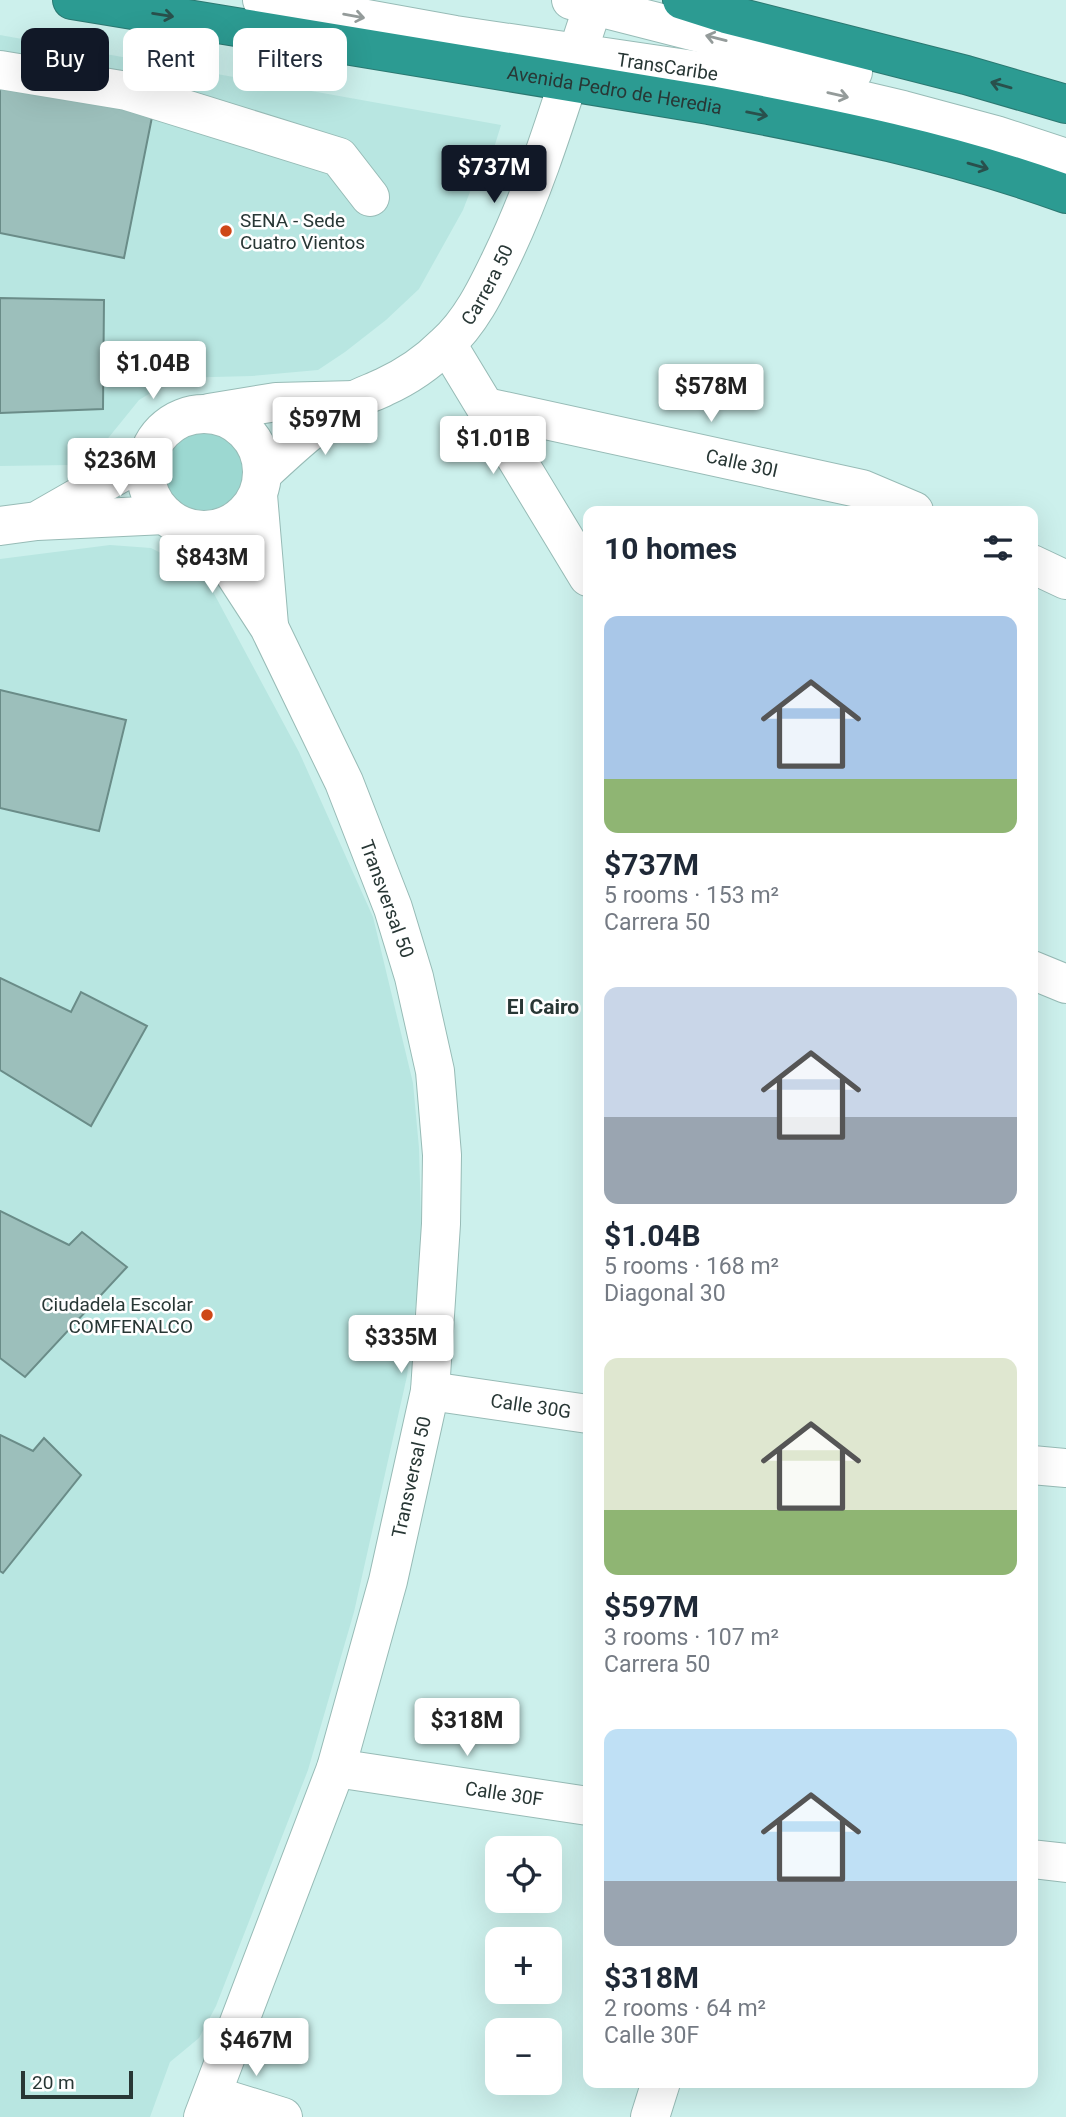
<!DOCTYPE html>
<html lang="en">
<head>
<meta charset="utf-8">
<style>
  body { margin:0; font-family:Roboto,sans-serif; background:#f2f2f3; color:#1f2937; height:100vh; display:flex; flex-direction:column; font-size:26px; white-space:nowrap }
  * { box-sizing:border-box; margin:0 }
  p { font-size:23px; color:#747a83 }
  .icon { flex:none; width:38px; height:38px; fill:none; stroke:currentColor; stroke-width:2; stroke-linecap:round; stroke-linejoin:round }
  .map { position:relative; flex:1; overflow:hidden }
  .panel { position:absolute; left:583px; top:506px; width:455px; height:1582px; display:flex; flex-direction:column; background:#fff; border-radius:14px; box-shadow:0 7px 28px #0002 }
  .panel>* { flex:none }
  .banner { position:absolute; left:21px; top:28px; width:457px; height:63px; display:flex; gap:14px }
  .fabs { position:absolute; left:485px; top:1836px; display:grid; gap:14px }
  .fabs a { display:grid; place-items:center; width:77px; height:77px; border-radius:14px; background:#fff; box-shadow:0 7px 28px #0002; font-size:35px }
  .scale { position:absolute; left:21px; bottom:18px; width:112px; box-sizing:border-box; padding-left:7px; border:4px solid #283735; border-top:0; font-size:19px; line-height:24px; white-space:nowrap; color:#283735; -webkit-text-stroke:5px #fff; paint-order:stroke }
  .price { position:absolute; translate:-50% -60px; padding:0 16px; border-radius:7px; background:#fff; color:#222; font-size:23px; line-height:46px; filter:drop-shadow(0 2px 4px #0008) }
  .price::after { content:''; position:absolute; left:50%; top:42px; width:21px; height:16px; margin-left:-10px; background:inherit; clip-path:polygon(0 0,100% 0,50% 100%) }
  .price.active { background:#111827; color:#fff }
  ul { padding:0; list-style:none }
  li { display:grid; align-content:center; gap:14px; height:371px; padding:0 21px }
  li span { display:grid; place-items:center; height:217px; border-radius:14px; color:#555 }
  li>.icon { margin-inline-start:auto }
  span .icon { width:126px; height:126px; fill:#fffc; stroke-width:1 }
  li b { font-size:30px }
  h2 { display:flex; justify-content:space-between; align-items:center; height:84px; padding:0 21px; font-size:30px }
  .chip { padding:0 24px; border-radius:14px; background:#fff; box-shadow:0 7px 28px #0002; font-size:24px; line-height:63px }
  .chip.active { background:#111827; color:#fff }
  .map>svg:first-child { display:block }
  .built { fill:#b8e6e1 }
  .green { fill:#9cd8d1 }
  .building { fill:#9cbfbb; stroke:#6a8c88; stroke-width:2 }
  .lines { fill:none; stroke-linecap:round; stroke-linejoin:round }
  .minor-casing { stroke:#97bbb6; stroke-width:40 }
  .highway-casing { stroke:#2b7871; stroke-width:40 }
  .minor { stroke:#fff; stroke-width:38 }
  .highway { stroke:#2c9b92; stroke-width:38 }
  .oneway { stroke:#29504c }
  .oneway2 { stroke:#949b9a }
  .poi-dot { fill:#ce4717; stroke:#fff; stroke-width:2.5 }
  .labels { text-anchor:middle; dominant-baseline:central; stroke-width:5; stroke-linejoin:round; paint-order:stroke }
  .street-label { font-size:19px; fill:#283735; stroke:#fff }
  .poi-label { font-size:19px; fill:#283735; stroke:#fff; text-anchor:start }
  .neighbourhood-label { font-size:21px; font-weight:bold; fill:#283735; stroke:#fff }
</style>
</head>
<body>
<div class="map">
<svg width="1066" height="2117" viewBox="0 0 1066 2117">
  <rect width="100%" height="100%" fill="#ccf0ec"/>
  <!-- built -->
  <path class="built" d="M0 35 501 125 489 164 473 184 463 210 419 289 386 320 345 352 318 370 252 376 175 378 139 400 105 442 70 465 0 466Z
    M110 545 151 548 204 575 299 752 373 917 413 1083 419 1148 422 1254 407 1376 354 1612 308 1770 216 2006 199 2038 170 2062 150 2117H0V559Z"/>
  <!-- green -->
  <path class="green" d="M160 469a42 42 0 1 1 84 0a42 42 0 1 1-84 0Z"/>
  <!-- building -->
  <path class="building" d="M0 86 153 112 124 258 0 233Z
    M0 298 104 300 103 409 0 413Z
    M0 690 126 720 99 831 0 808Z
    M0 978 71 1012 81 992 147 1026 91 1126 0 1070Z
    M0 1211 69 1245 82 1232 127 1267 25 1377 0 1358Z
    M0 1435 33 1451 44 1438 81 1475 3 1573 0 1571Z"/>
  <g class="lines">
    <!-- minor casing -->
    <g class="minor-casing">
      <g id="minor">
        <path id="s1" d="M262 0 455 35 801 86 903 110 996 135 1066 158"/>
        <path d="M571 0 853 72"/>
        <path d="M0 70 127 91 339 157 370 197"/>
        <path d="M447 344 588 577"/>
        <path id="s2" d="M486 407 862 489 914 511"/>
        <path d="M209 413 276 402 355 400"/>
        <circle cx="204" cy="472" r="58"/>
        <path id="s3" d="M263 473C291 447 321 419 355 400 364 395 374 392 384 387 406 377 428 362 445 345 470 323 486 290 500 261 541 177 565 88 595 0"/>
        <path d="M258 495 269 625"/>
        <path d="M42 518 147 458"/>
        <path d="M0 526 37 521 165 515"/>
        <path d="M1032 564 1066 580"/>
        <path d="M1032 970 1066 984"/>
        <path id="s4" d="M430 1391 588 1414"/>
        <path d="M1032 1465 1066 1468"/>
        <path id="s5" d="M336 1768 588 1806"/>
        <path d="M1032 1859 1066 1863"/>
        <path d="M212 2095 283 2117"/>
        <path id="s6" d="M203 2117 336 1768 388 1581 430 1391 441 1224 442 1155 435 1071 414 977 393 908 344 782 269 627 206 530"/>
        <path d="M650 2117 661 2082"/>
      </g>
    </g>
    <!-- highway casing -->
    <g class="highway-casing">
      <g id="highway">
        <path id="s7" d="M72 0 709 105C830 128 951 152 1066 194"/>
        <path d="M682 0 726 14 966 75 1066 104"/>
      </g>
    </g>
    <!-- minor -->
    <use href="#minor" class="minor"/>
    <!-- highway -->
    <use href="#highway" class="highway"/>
  </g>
  <!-- one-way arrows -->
  <defs><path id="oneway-shaft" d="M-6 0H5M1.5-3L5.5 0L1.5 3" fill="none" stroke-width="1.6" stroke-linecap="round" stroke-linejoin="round" transform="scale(1.75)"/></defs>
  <g class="oneway">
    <use href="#oneway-shaft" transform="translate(163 15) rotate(9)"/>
    <use href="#oneway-shaft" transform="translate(1001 85) rotate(-164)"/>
    <use href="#oneway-shaft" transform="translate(757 114) rotate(11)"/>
    <use href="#oneway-shaft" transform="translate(978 166) rotate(16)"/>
  </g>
  <g class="oneway2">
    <use href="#oneway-shaft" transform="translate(354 16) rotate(10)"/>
    <use href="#oneway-shaft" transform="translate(716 38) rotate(-166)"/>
    <use href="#oneway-shaft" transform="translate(838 95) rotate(13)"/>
  </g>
  <!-- markers -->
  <g class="poi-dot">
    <circle cx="226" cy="231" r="7"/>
    <circle cx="207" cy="1315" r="7"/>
  </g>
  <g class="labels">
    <!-- street labels -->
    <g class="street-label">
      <text stroke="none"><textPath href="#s1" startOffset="411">TransCaribe</textPath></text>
      <text stroke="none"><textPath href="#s7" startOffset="550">Avenida Pedro de Heredia</textPath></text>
      <text stroke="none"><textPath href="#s3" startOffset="298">Carrera 50</textPath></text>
      <text stroke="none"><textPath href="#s2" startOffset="262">Calle 30I</textPath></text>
      <text transform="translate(387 899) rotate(70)">Transversal 50</text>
      <text stroke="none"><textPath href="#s4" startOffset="102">Calle 30G</textPath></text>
      <text stroke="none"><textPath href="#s6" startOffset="674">Transversal 50</textPath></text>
      <text stroke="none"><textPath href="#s5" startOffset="170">Calle 30F</textPath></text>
    </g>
    <!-- poi labels -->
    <g class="poi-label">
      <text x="240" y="220">SENA - Sede<tspan x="240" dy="22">Cuatro Vientos</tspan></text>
      <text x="193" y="1304" text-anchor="end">Ciudadela Escolar<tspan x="193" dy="22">COMFENALCO</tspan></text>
    </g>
    <!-- neighbourhood labels -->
    <g class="neighbourhood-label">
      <text x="543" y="1007">El Cairo</text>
    </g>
  </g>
</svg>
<div class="fabs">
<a><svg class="icon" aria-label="locate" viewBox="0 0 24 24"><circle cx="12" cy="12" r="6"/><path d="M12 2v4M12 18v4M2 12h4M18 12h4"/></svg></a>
<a>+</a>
<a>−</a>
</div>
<div class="scale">20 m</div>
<b class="price active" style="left:494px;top:205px">$737M</b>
<b class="price" style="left:153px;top:401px">$1.04B</b>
<b class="price" style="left:711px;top:424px">$578M</b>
<b class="price" style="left:325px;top:457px">$597M</b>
<b class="price" style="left:493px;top:476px">$1.01B</b>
<b class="price" style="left:120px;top:498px">$236M</b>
<b class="price" style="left:212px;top:595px">$843M</b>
<b class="price" style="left:401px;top:1375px">$335M</b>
<b class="price" style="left:467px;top:1758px">$318M</b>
<b class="price" style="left:256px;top:2078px">$467M</b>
<div class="banner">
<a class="chip active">Buy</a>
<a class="chip">Rent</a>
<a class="chip">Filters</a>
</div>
<section class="panel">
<h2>10 homes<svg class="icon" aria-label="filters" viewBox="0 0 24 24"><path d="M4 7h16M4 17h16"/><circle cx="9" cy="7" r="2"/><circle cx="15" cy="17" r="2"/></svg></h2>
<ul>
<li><span style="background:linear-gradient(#a9c7e8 75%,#8fb573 0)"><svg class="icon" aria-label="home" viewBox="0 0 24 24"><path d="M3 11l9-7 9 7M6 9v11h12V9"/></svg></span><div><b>$737M</b><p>5 rooms · 153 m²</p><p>Carrera 50</p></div></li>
<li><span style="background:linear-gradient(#c9d6e8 60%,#9aa5b1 0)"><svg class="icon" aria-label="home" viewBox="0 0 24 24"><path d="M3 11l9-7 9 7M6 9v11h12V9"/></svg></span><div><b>$1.04B</b><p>5 rooms · 168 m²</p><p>Diagonal 30</p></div></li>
<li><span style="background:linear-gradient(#dfe7d0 70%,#8fb573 0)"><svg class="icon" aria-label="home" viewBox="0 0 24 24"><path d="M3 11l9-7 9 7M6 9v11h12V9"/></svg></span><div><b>$597M</b><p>3 rooms · 107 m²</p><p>Carrera 50</p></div></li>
<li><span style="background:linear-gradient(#bfe0f5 70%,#9aa5b1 0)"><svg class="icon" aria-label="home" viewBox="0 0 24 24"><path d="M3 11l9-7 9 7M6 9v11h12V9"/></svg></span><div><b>$318M</b><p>2 rooms · 64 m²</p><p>Calle 30F</p></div></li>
</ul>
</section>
</div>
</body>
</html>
